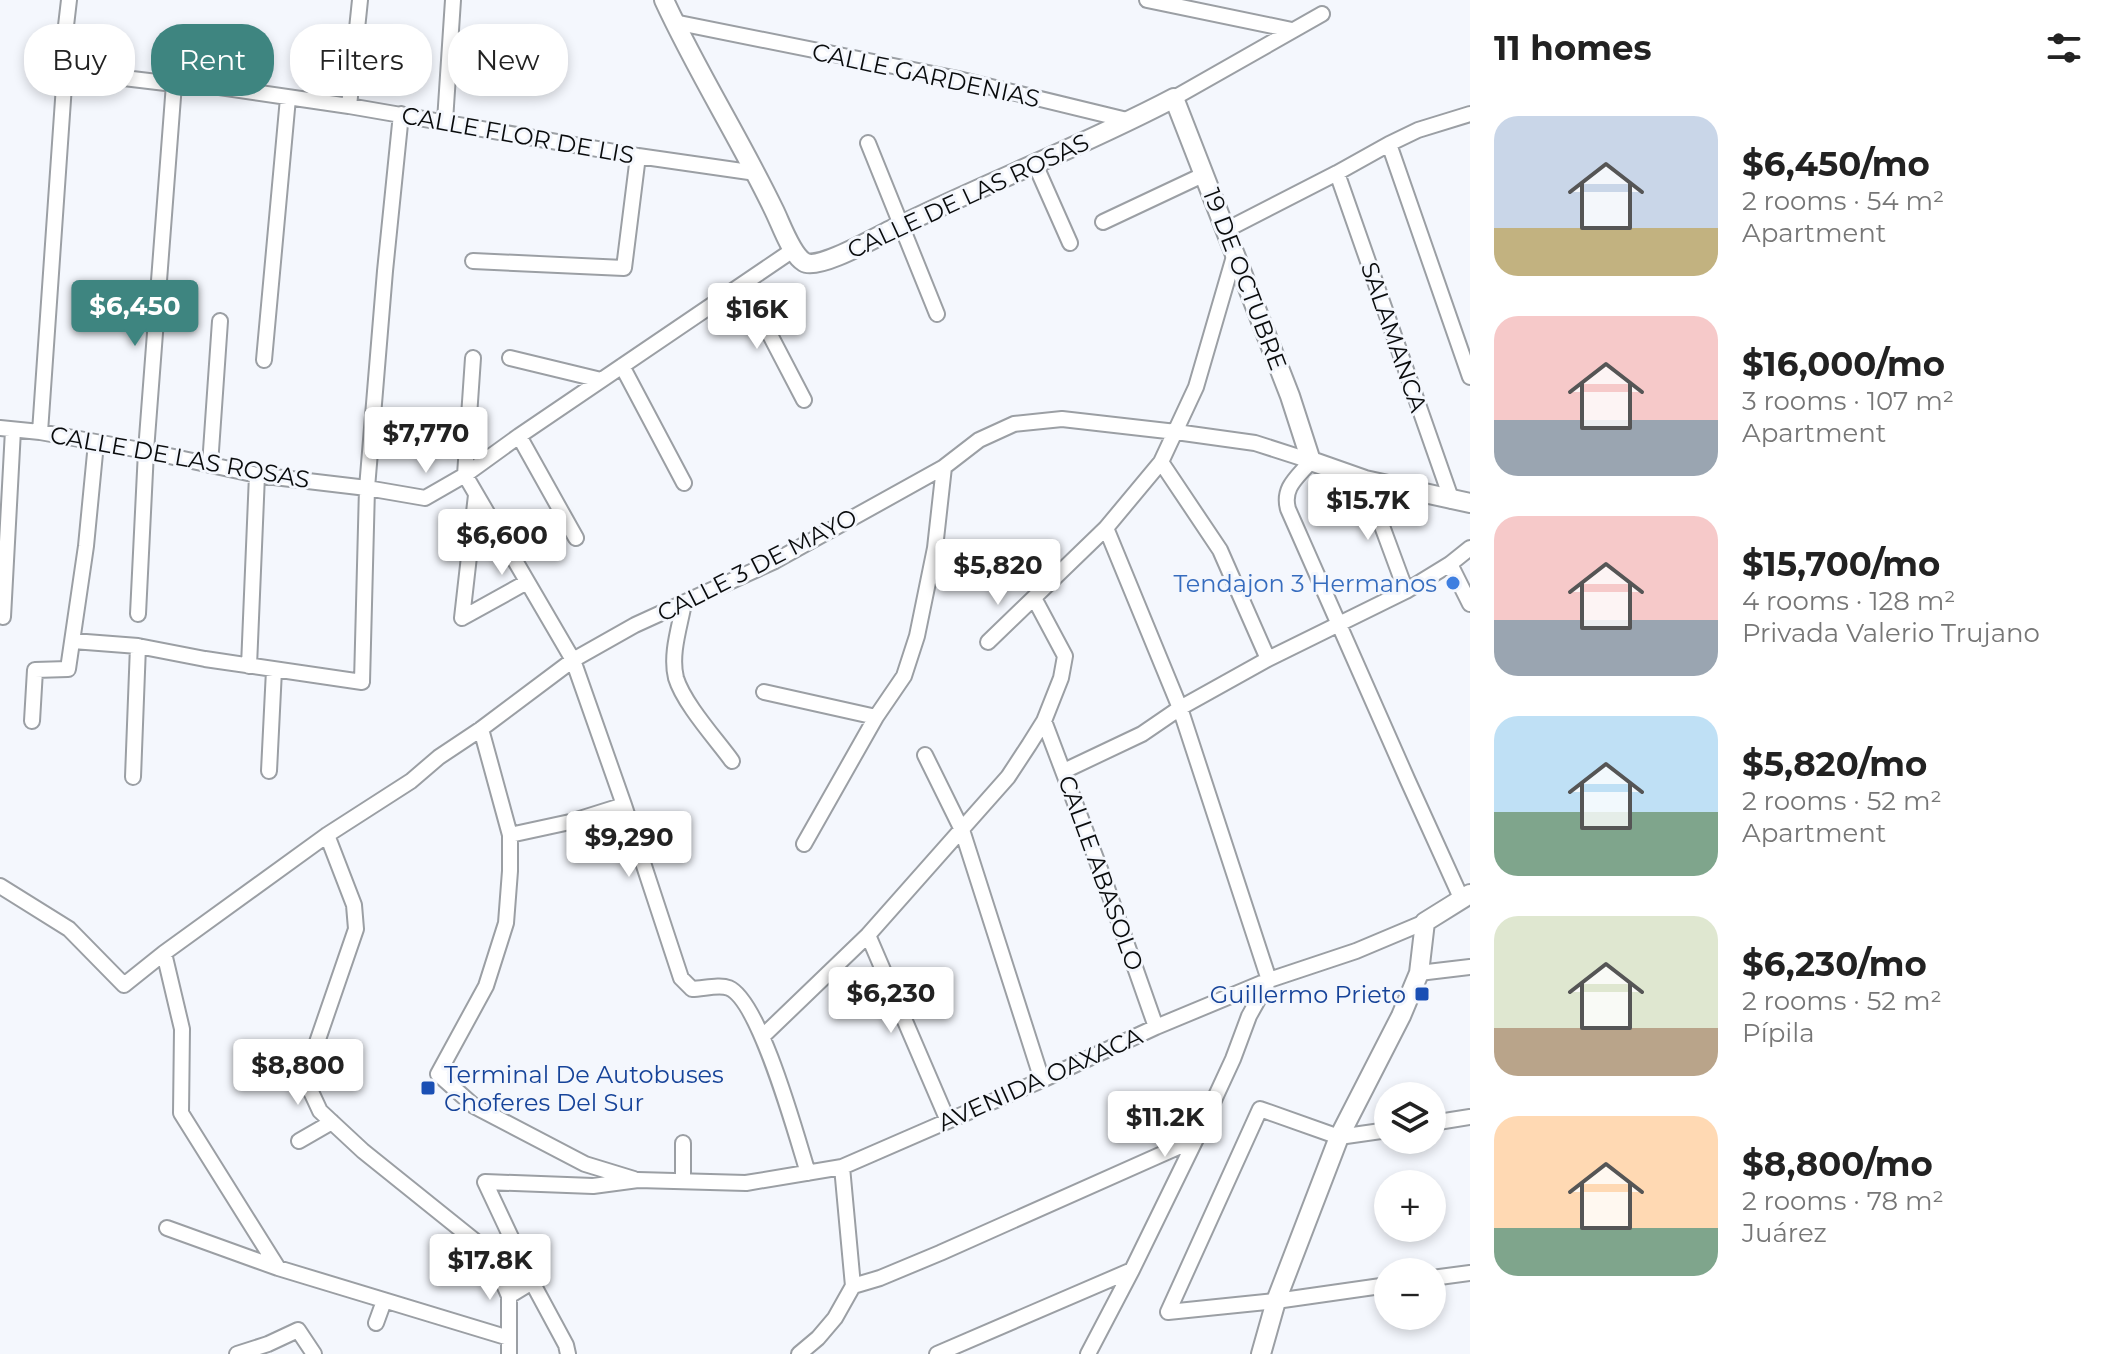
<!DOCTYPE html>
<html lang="en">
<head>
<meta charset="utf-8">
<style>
  body { margin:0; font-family:Montserrat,sans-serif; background:#f2f2f2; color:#222; height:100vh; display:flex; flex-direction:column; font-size:30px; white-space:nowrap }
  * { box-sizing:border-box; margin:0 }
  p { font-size:26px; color:#767676 }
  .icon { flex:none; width:44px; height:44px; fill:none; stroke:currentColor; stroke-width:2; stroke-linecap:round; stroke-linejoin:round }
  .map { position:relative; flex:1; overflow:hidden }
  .drawer { display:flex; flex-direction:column; background:#fff; width:640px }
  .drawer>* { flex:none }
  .guide { position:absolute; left:24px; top:24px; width:760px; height:72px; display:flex; gap:16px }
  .controls { position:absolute; left:1374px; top:1082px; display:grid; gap:16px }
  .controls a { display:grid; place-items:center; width:72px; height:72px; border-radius:50%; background:#fff; box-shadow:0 4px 12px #0003; font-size:40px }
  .price { position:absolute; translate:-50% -68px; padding:0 18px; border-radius:8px; background:#fff; color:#222; font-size:26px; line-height:52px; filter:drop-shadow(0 2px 4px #0008) }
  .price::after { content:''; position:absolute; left:50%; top:48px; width:24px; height:18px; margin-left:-12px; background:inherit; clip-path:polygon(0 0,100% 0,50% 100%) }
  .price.on { background:#3e8580; color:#fff }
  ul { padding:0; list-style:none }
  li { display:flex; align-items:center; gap:24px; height:200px; padding:0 24px }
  li span { display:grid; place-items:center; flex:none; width:224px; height:160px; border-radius:24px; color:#555 }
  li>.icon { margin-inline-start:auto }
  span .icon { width:96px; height:96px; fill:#fffc; stroke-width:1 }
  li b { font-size:34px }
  h2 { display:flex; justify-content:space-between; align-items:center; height:96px; padding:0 24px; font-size:34px }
  .tag { padding:0 28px; border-radius:32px; background:#fff; box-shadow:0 4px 12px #0003; font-size:28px; line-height:72px }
  .tag.on { background:#3e8580; color:#fff }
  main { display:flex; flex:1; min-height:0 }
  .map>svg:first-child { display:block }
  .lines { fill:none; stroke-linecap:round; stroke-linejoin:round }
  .minor-casing { stroke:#9b9fa4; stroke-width:18 }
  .tertiary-casing { stroke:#9b9fa4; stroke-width:22 }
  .minor { stroke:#fff; stroke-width:14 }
  .tertiary { stroke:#fff; stroke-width:18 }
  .shop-dot { fill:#3f7fe0; stroke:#f4f7fd; stroke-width:3 }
  .transit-dot { fill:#1a4fb4; stroke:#f4f7fd; stroke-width:3 }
  .labels { text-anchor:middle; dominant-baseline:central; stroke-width:6; stroke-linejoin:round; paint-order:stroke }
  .street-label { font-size:24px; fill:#0a0c0d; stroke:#f4f7fd }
  .shop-label { font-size:24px; fill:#366cbe; stroke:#f4f7fd; text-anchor:end }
  .transit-label { font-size:24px; fill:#164399; stroke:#f4f7fd; text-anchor:end }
</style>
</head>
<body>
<main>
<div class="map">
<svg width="1470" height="1354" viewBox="0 0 1470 1354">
  <rect width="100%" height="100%" fill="#f4f7fd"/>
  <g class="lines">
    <!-- minor casing -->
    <g class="minor-casing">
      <path id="minor" d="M1147 0 1292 30
        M674 22 958 79 1131 121
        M65 71 174 84H199L349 106 638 156 756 173
        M1174 98 1322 14
        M349 106 360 0
        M445 121 453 0
        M868 143 937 314
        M1389 144 1470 377
        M1035 164 1070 243
        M1337 173 1452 501
        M1103 222 1205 174
        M1226 230 1337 173 1389 144 1418 130 1470 114
        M473 261 624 268 638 156
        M744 285 804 400
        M473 358 465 475 573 660 624 805 681 978 692 989C703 989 719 984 729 988 760 1001 797 1138 808 1173
        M510 358 601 380
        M264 360 288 98
        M622 366 684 483
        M0 428 40 432 146 451 257 475 367 488 425 498 465 475 519 436 793 250
        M40 432 65 71 62 60 69 0
        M519 436 576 538
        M1161 462 1220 550 1268 659
        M210 465 220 321
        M1365 480 1406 591
        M935 548 1007 550
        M1450 564 1470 604
        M684 603C680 626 670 654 676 678 684 704 716 739 732 761
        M138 614 146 451 174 84
        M3 617 13 430
        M462 618 476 495
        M462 618 527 582
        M73 641 138 646 205 659 362 682 367 488 385 271 401 114
        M988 642 1106 528 1161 462 1196 387 1235 253
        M249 666 257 475
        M764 692 876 717
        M32 721 35 670 68 669 86 546 96 443
        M1044 721 1106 885 1156 1027
        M481 729 510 835V871L506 923 486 986 438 1074 474 1106 585 1164 634 1179
        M925 755 962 830 1042 1080
        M269 771 274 670
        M1064 771 1142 734 1180 708 1268 659 1406 591 1450 564 1470 548
        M133 777 138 646
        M327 835 354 905 356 929 314 1051 307 1083 320 1111 363 1151 490 1253 509 1296
        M510 835 570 822 624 805
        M804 844 876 717 904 676 917 636 935 548 944 467
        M0 886 69 929 124 985 164 953 327 835 411 781 439 757 481 729 573 660 635 625 775 561 944 467 979 440 1014 424 1062 419 1176 432 1255 443 1311 461C1298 477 1282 487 1288 509L1408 781 1462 900
        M868 935 948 1121
        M164 953 182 1029 181 1113 278 1268
        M1419 973 1470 967
        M763 1036 868 935 1008 777 1029 745 1044 721 1061 678 1065 656 1034 598
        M1432 1123 1470 1117
        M299 1141 332 1122
        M683 1143V1181
        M167 1228 278 1268 509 1338
        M1432 1278 1470 1273
        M853 1286 880 1278 940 1253 1196 1139
        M1168 1312 1260 1109 1339 1137 1388 1130
        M1168 1312 1276 1301 1388 1285
        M376 1323 384 1301
        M237 1354 268 1344 298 1330 314 1354
        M509 1354V1296L532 1282
        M568 1354 566 1345 532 1282 485 1182 593 1186 638 1180 746 1183 842 1167 1042 1080 1156 1027 1269 980 1356 951 1425 922
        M799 1354 818 1338 835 1318 853 1286 842 1167
        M937 1354 1132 1270
        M1088 1354 1132 1270 1196 1139 1233 1059 1249 1016 1269 980 1180 708 1106 528"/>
    </g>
    <!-- tertiary casing -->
    <g class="tertiary-casing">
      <path id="tertiary" d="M664 0C697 72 740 139 774 210 781 224 791 254 804 262 818 271 878 236 893 229 986 183 1083 146 1174 98L1290 396 1311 461 1365 480 1470 503
        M1261 1354 1276 1301 1339 1137 1401 1016 1419 973 1425 922 1470 894"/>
    </g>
    <!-- minor -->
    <use href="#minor" class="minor"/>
    <!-- tertiary -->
    <use href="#tertiary" class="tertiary"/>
  </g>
  <!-- markers -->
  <circle class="shop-dot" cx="1453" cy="583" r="8"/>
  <g class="transit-dot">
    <rect x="1414" y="986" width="16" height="16" rx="4"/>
    <rect x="420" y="1080" width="16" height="16" rx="4"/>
  </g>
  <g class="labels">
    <!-- street labels -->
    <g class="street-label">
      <text transform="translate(926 75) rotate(12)">CALLE GARDENIAS</text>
      <text transform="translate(518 135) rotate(10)">CALLE FLOR DE LIS</text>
      <text transform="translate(968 196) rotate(-25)">CALLE DE LAS ROSAS</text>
      <text transform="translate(1245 279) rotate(69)">19 DE OCTUBRE</text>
      <text transform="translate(1394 337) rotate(71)">SALAMANCA</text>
      <text transform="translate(180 457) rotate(10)">CALLE DE LAS ROSAS</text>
      <text transform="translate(757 565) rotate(-27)">CALLE 3 DE MAYO</text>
      <text transform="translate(1101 873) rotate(70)">CALLE ABASOLO</text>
      <text transform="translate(1040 1079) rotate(-24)">AVENIDA OAXACA</text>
    </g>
    <!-- shop labels -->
    <g class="shop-label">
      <text x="1437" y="583">Tendajon 3 Hermanos</text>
    </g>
    <!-- transit labels -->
    <g class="transit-label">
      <text x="1406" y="994">Guillermo Prieto</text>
      <text x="444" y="1074" text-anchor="start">Terminal De Autobuses<tspan x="444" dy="28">Choferes Del Sur</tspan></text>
    </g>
  </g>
</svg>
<div class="controls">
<a><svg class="icon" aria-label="layers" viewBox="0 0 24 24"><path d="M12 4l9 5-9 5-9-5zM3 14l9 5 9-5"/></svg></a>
<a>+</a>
<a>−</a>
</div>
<b class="price on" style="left:135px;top:348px">$6,450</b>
<b class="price" style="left:757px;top:351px">$16K</b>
<b class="price" style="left:426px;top:475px">$7,770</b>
<b class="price" style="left:1368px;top:542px">$15.7K</b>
<b class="price" style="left:502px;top:577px">$6,600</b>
<b class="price" style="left:998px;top:607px">$5,820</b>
<b class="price" style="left:629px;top:879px">$9,290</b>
<b class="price" style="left:891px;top:1035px">$6,230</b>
<b class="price" style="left:298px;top:1107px">$8,800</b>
<b class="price" style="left:1165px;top:1159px">$11.2K</b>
<b class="price" style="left:490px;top:1302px">$17.8K</b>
<div class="guide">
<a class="tag">Buy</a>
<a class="tag on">Rent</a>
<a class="tag">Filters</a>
<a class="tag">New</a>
</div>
</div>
<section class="drawer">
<h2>11 homes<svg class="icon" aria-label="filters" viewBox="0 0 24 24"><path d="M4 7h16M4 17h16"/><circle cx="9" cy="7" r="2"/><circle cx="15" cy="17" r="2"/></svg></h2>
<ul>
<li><span style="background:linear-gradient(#c9d6e8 70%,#c2b280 0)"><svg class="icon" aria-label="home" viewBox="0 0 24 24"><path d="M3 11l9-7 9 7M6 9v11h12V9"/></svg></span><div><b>$6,450/mo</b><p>2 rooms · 54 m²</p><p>Apartment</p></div></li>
<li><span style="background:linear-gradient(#f6c9c9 65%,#9aa5b1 0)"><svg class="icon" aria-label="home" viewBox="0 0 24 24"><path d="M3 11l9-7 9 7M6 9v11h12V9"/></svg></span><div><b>$16,000/mo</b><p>3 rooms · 107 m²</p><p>Apartment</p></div></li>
<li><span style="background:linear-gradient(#f6c9c9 65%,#9aa5b1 0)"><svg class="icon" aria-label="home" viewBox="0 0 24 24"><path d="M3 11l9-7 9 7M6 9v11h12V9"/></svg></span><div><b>$15,700/mo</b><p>4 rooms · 128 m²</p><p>Privada Valerio Trujano</p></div></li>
<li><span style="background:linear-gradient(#bfe0f5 60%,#7fa58c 0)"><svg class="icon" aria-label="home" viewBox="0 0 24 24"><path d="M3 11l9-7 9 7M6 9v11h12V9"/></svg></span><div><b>$5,820/mo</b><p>2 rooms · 52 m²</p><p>Apartment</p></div></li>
<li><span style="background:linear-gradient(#dfe7d0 70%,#b9a48a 0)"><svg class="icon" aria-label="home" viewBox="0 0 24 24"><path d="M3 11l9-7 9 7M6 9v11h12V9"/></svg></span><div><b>$6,230/mo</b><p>2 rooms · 52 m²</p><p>Pípila</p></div></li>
<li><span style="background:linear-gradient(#ffd9b3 70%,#7fa58c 0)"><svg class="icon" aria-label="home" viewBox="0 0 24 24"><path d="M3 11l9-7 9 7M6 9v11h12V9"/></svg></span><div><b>$8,800/mo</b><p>2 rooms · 78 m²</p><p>Juárez</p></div></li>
</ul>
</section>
</main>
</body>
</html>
